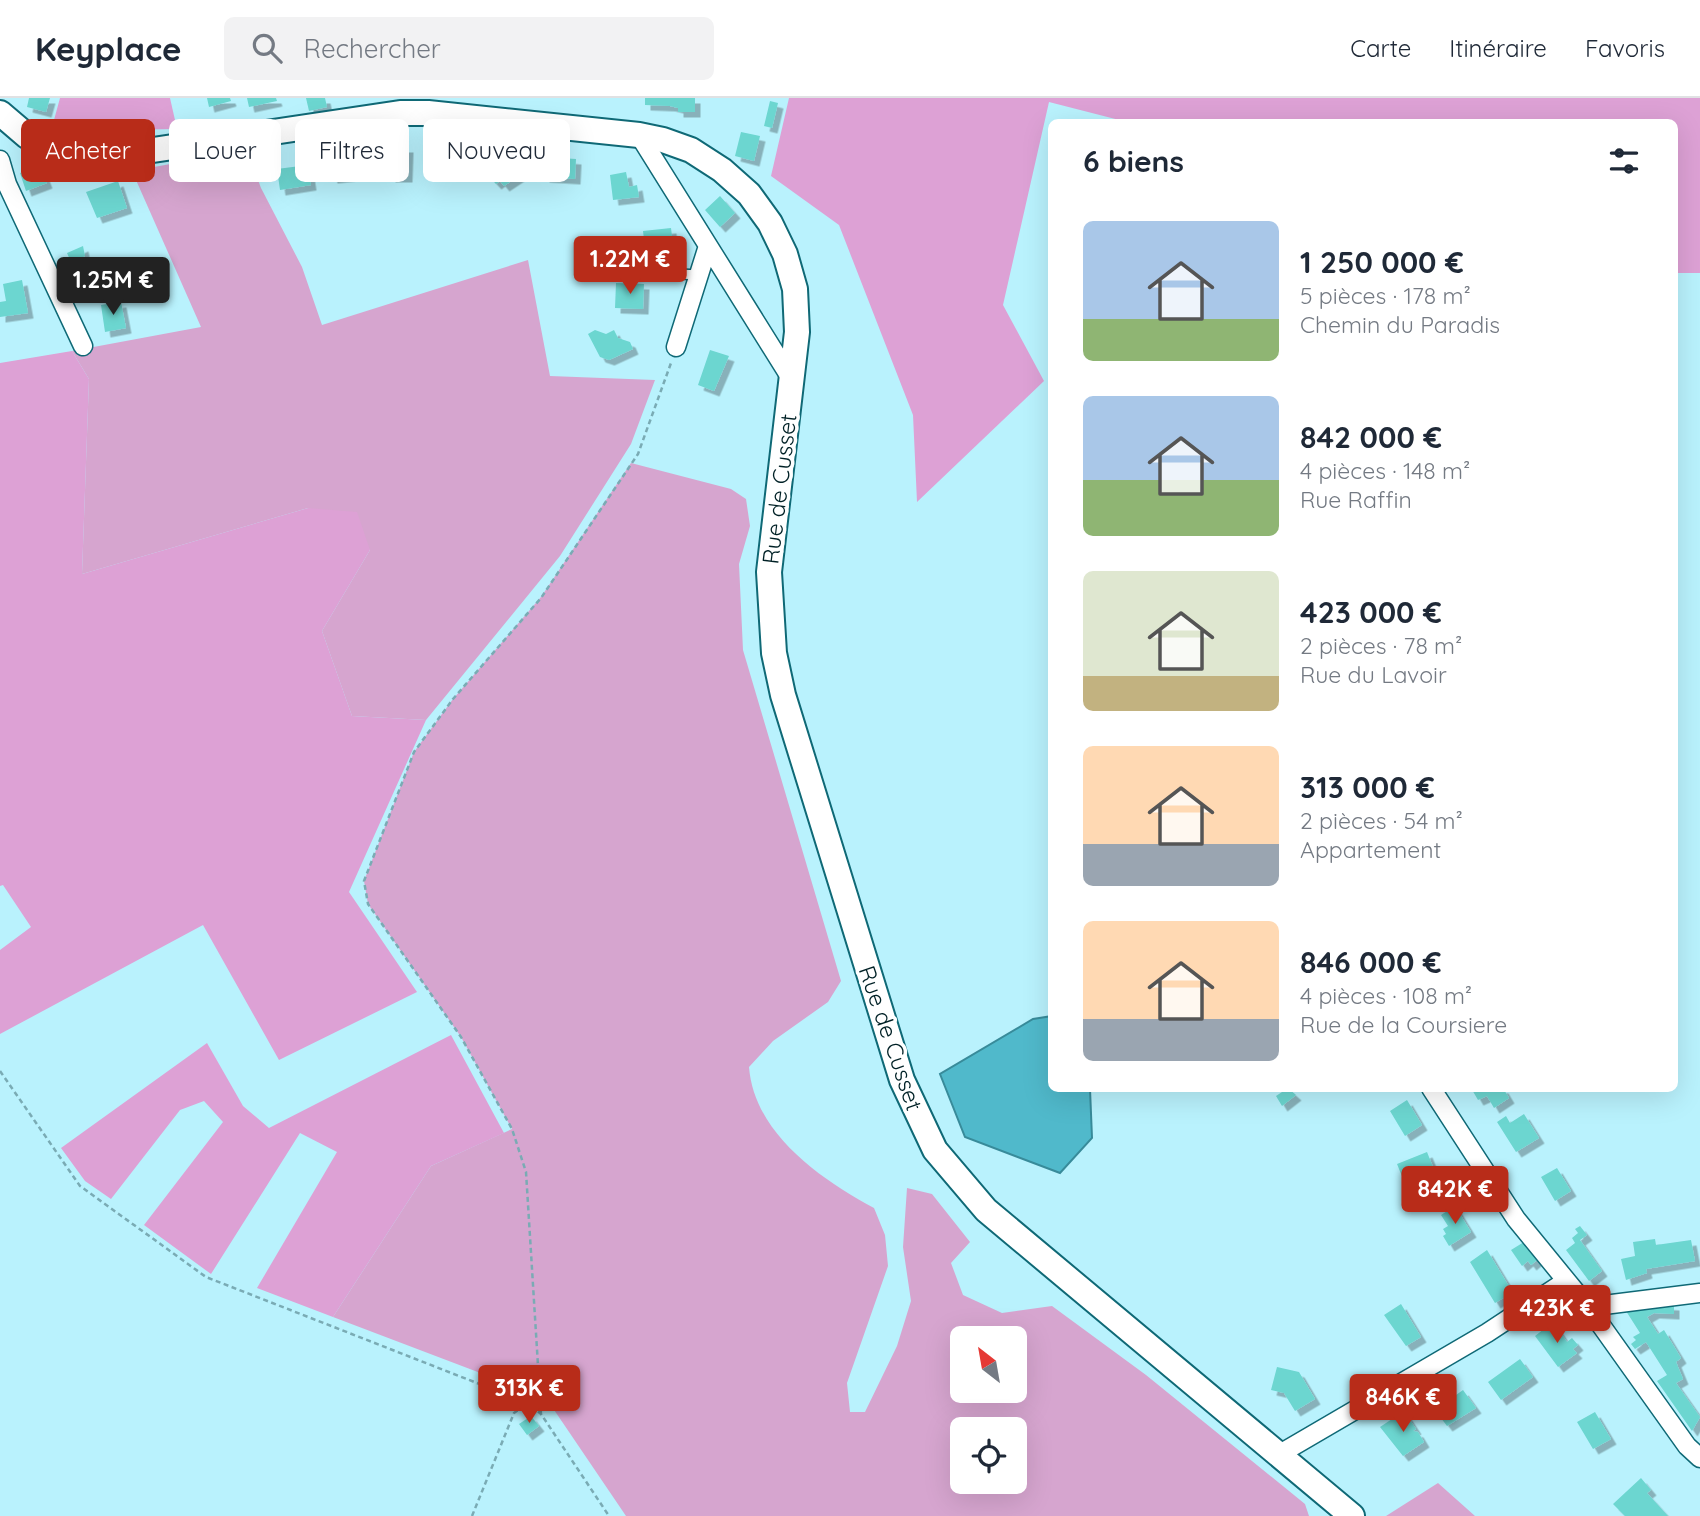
<!DOCTYPE html>
<html lang="fr">
<head>
<meta charset="utf-8">
<style>
  body { margin:0; font-family:Quicksand,sans-serif; background:#f2f2f3; color:#1f2937; height:100vh; display:flex; flex-direction:column; font-size:26px; white-space:nowrap }
  * { box-sizing:border-box; margin:0 }
  p { font-size:23px; color:#747a83 }
  .icon { flex:none; width:38px; height:38px; fill:none; stroke:currentColor; stroke-width:2; stroke-linecap:round; stroke-linejoin:round }
  .map { position:relative; flex:1; overflow:hidden }
  .side { position:absolute; left:1048px; top:21px; width:630px; height:973px; display:flex; flex-direction:column; background:#fff; border-radius:10px; box-shadow:0 7px 28px #0002 }
  .side>* { flex:none }
  .guide { position:absolute; left:21px; top:21px; width:665px; height:63px; display:flex; gap:14px }
  .needle { width:46px; rotate:329deg }
  .controls { position:absolute; left:950px; top:1228px; display:grid; gap:14px }
  .controls a { display:grid; place-items:center; width:77px; height:77px; border-radius:10px; background:#fff; box-shadow:0 7px 28px #0002; font-size:35px }
  .price { position:absolute; translate:-50% -60px; padding:0 16px; border-radius:7px; background:#b82c19; color:#fff; font-size:23px; line-height:46px; filter:drop-shadow(0 2px 4px #0008) }
  .price::after { content:''; position:absolute; left:50%; top:42px; width:21px; height:16px; margin-left:-10px; background:inherit; clip-path:polygon(0 0,100% 0,50% 100%) }
  .price.on { background:#222; color:#fff }
  ul { padding:0; list-style:none }
  li { display:flex; align-items:center; gap:21px; height:175px; padding:0 35px }
  li span { display:grid; place-items:center; flex:none; width:196px; height:140px; border-radius:10px; color:#555 }
  li>.icon { margin-inline-start:auto }
  span .icon { width:84px; height:84px; fill:#fffc; stroke-width:1 }
  li b { font-size:30px }
  h2 { display:flex; justify-content:space-between; align-items:center; height:84px; padding:0 35px; font-size:30px }
  .tag { padding:0 24px; border-radius:10px; background:#fff; box-shadow:0 7px 28px #0002; font-size:24px; line-height:63px }
  .tag.on { background:#b82c19; color:#fff }
  header { display:flex; align-items:center; gap:42px; box-sizing:border-box; height:98px; padding:0 35px; background:#fff; border-bottom:2px solid #e0e1e3 }
  header strong { font-size:33px }
  nav { display:flex; gap:38px; margin-inline-start:auto; font-size:24px }
  .search { width:490px; height:63px; background:#f2f2f3; display:flex; align-items:center; gap:18px; box-sizing:border-box; padding:0 24px; border-radius:10px; color:#747a83; font-size:26px }
  .map>svg:first-child { display:block }
  .green { fill:#d6a5cf; fill-rule:evenodd }
  .forest { fill:#dda1d5 }
  .water { fill:#50b9cb; stroke:#388b9a; stroke-width:2 }
  .building { fill:#6cd6d0; filter:url(#shadow) }
  .lines { fill:none; stroke-linecap:round; stroke-linejoin:round }
  .lane-casing { stroke:#0f6976; stroke-width:12 }
  .street-casing { stroke:#0f6976; stroke-width:21 }
  .secondary-casing { stroke:#0f6976; stroke-width:28 }
  .path { stroke:#7aabb4; stroke-width:2.5; stroke-dasharray:5 3.5; stroke-linecap:butt }
  .lane { stroke:#fff; stroke-width:9 }
  .street { stroke:#fff; stroke-width:18 }
  .secondary { stroke:#fff; stroke-width:24 }
  .labels { text-anchor:middle; dominant-baseline:central; stroke-width:7; stroke-linejoin:round; paint-order:stroke }
  .street-label { font-size:23px; fill:#002126; stroke:#fff }
</style>
</head>
<body>
<header>
<strong>Keyplace</strong>
<div class="search"><svg class="icon" aria-label="search" viewBox="0 0 24 24"><circle cx="10" cy="10" r="6"/><path d="M15 15l6 6"/></svg>Rechercher</div>
<nav><a>Carte</a><a>Itinéraire</a><a>Favoris</a></nav>
</header>
<div class="map">
<svg width="1700" height="1418" viewBox="0 0 1700 1418">
  <defs>
    <filter id="shadow"><feDropShadow dx="5.5" dy="5.5" stdDeviation="0" flood-color="#0004"/></filter>
  </defs>
  <rect width="100%" height="100%" fill="#b9f2fd"/>
  <!-- green -->
  <path class="green" d="M247 52 261 90 302 169 322 227 528 162 550 278 655 282 631 346 560 458 426 622 352 618 322 533 370 452 308 410 82 476 89 281 72 253 201 229 132 73Z
    M631 365 731 391 746 401 750 428 739 466 743 552 841 883 828 904 773 943 749 969C754 1035 820 1081 874 1110L885 1137 888 1168 847 1285 850 1314H865L897 1248 911 1203 903 1149 907 1090 932 1096 970 1144 951 1165 963 1197 1002 1215 1052 1208 1146 1277 1305 1406 1309 1418H626L546 1300 333 1219 431 1068 512 1031 461 939 368 806 364 783 414 654 453 601 541 499ZM962 1241H1015V1293H962ZM962 1332H1015V1384H962Z
    M1438 1385 1475 1418H1386Z"/>
  <!-- forest -->
  <path class="forest" d="M60 0H170L177 31 51 33Z
    M789 0H1700V175H1675V24H1127L1049 4 1003 207 1044 283 917 404 913 317 839 127 771 78Z
    M72 253 89 281 82 476 308 410 357 414 370 452 322 533 352 618 426 622 349 794 417 894 279 962 203 827 0 936V852L31 829 3 787 0 788V265Z
    M451 937 504 1035 431 1068 333 1219 257 1190 337 1054 300 1035 211 1176 144 1127 223 1024 204 1003 180 1012 111 1101 85 1083 61 1050 207 945 243 1008 269 1030Z"/>
  <!-- water -->
  <path class="water" d="M1052 918V990L1090 991 1092 1040 1060 1075 965 1039 940 976 1033 921Z"/>
  <!-- building -->
  <path class="building" d="M29 0H50L46 14 27 9Z
    M207 0H230L231 3 209 9Z
    M247 0H276L277 3 249 9Z
    M306 0H325L327 9 309 13Z
    M645 0H695V14H678V10L670 8 645 7Z
    M770 3 778 5 772 30 764 28Z
    M741 34 760 38 754 63 735 58Z
    M389 49H408L407 79H390Z
    M436 52 467 54 465 74 436 72Z
    M358 56 360 77 332 80 329 59Z
    M508 56 520 62 519 78 504 88 500 83 496 86 485 74 486 65H495L498 69 502 66 500 58Z
    M546 59 576 61 575 81 544 79Z
    M40 67 47 85 26 93 20 75Z
    M308 67 311 87 280 92 277 71Z
    M626 74 629 89 637 87 639 99 613 102 610 77Z
    M118 83 127 110 97 120 86 94Z
    M720 98 735 115 720 129 705 112Z
    M671 130 674 154 646 158 643 133Z
    M83 148 85 158 71 164 67 155Z
    M22 182 28 215 0 219V204L6 203 3 186Z
    M616 185 644 186 643 211 615 210Z
    M121 204 126 230 105 234 101 207Z
    M595 232 606 236 614 232 618 240 630 244 633 251 609 262 600 259 588 236Z
    M710 252 729 258 714 293 698 287Z
    M1288 990 1296 997 1282 1008 1276 998Z
    M1471 990H1503L1509 1000 1494 1010 1487 998 1478 1002Z
    M1407 1002 1422 1027 1405 1038 1390 1013Z
    M1524 1016 1539 1040 1516 1054 1497 1024 1506 1018 1510 1025Z
    M1427 1054 1437 1079 1417 1087V1094L1410 1098 1397 1066Z
    M1557 1070 1571 1093 1555 1103 1541 1079Z
    M1455 1108 1471 1134 1449 1148 1443 1138 1446 1136 1443 1131 1448 1128 1441 1117Z
    M1580 1128 1587 1137 1580 1142 1602 1173 1589 1183 1566 1152 1575 1145 1572 1140 1578 1135 1575 1131Z
    M1655 1141 1656 1147 1691 1142 1695 1163 1646 1171 1647 1175 1626 1182 1621 1161 1635 1158 1633 1144Z
    M1524 1144 1537 1162 1531 1167 1528 1163 1522 1168 1511 1152Z
    M1487 1152 1516 1200 1508 1205 1505 1199 1495 1205 1470 1164Z
    M1640 1205 1674 1207V1216L1654 1215 1647 1219 1658 1236 1664 1232 1681 1260 1676 1264 1683 1281 1676 1285 1700 1319 1692 1333 1657 1283 1667 1277 1646 1244 1635 1251 1631 1246 1636 1242 1633 1239 1640 1235 1626 1213Z
    M1401 1206 1421 1239 1406 1248 1384 1217Z
    M1553 1224 1567 1244 1572 1240 1578 1247 1573 1251 1577 1255 1558 1269 1535 1238Z
    M1520 1261 1533 1279 1501 1302 1488 1284Z
    M1277 1269 1299 1274 1315 1301 1295 1313 1284 1295 1271 1292Z
    M1463 1292 1476 1310 1447 1328 1435 1312Z
    M1404 1313 1416 1331 1413 1333 1418 1334 1424 1344 1403 1358 1380 1329Z
    M1595 1314 1611 1341 1593 1351 1577 1324Z
    M531 1318 539 1328 527 1337 519 1326Z
    M1641 1380 1651 1392 1647 1395 1668 1418H1625L1613 1406Z"/>
  <g class="lines">
    <!-- lane casing -->
    <g class="lane-casing">
      <path id="lane" d="M623 173 699 177"/>
    </g>
    <!-- street casing -->
    <g class="street-casing">
      <path id="street" d="M639 37 792 282
        M0 62 7 86 83 248
        M676 249 708 148
        M1431 990 1516 1121 1588 1209 1687 1348 1700 1360
        M1588 1209 1700 1195
        M1278 1357 1487 1235 1566 1183"/>
    </g>
    <!-- secondary casing -->
    <g class="secondary-casing">
      <path id="secondary" d="M0 15 27 38 50 49 106 59 400 15H428L639 37 663 42 691 52 722 72 749 96 770 125 785 156 795 191 797 234 769 474 774 555 783 597 902 982 935 1052 986 1112 1352 1418"/>
    </g>
    <!-- path -->
    <path class="path" d="M0 973 80 1088 206 1179 528 1305 541 1316 609 1418
      M541 1316 526 1074 512 1031 461 939 368 806 364 783 414 654 453 601 541 500 638 356 671 265
      M472 1418 514 1315 528 1305"/>
    <!-- lane -->
    <use href="#lane" class="lane"/>
    <!-- street -->
    <use href="#street" class="street"/>
    <!-- secondary -->
    <use href="#secondary" class="secondary"/>
  </g>
  <g class="labels">
    <!-- street labels -->
    <g class="street-label">
      <text transform="translate(779 391) rotate(-83)">Rue de Cusset</text>
      <text transform="translate(891 940) rotate(71)">Rue de Cusset</text>
    </g>
  </g>
</svg>
<div class="controls">
<a><svg class="needle" viewBox="-14 -14 28 28"><path d="M0-13l5 13h-10z" fill="#e53935"/><path d="M0 13l5-13h-10z" fill="#747a83"/></svg></a>
<a><svg class="icon" aria-label="locate" viewBox="0 0 24 24"><circle cx="12" cy="12" r="6"/><path d="M12 2v4M12 18v4M2 12h4M18 12h4"/></svg></a>
</div>
<b class="price" style="left:630px;top:198px">1.22M €</b>
<b class="price on" style="left:113px;top:219px">1.25M €</b>
<b class="price" style="left:1455px;top:1128px">842K €</b>
<b class="price" style="left:1557px;top:1247px">423K €</b>
<b class="price" style="left:529px;top:1327px">313K €</b>
<b class="price" style="left:1403px;top:1336px">846K €</b>
<div class="guide">
<a class="tag on">Acheter</a>
<a class="tag">Louer</a>
<a class="tag">Filtres</a>
<a class="tag">Nouveau</a>
</div>
<section class="side">
<h2>6 biens<svg class="icon" aria-label="filters" viewBox="0 0 24 24"><path d="M4 7h16M4 17h16"/><circle cx="9" cy="7" r="2"/><circle cx="15" cy="17" r="2"/></svg></h2>
<ul>
<li><span style="background:linear-gradient(#a9c7e8 70%,#8fb573 0)"><svg class="icon" aria-label="home" viewBox="0 0 24 24"><path d="M3 11l9-7 9 7M6 9v11h12V9"/></svg></span><div><b>1 250 000 €</b><p>5 pièces · 178 m²</p><p>Chemin du Paradis</p></div></li>
<li><span style="background:linear-gradient(#a9c7e8 60%,#8fb573 0)"><svg class="icon" aria-label="home" viewBox="0 0 24 24"><path d="M3 11l9-7 9 7M6 9v11h12V9"/></svg></span><div><b>842 000 €</b><p>4 pièces · 148 m²</p><p>Rue Raffin</p></div></li>
<li><span style="background:linear-gradient(#dfe7d0 75%,#c2b280 0)"><svg class="icon" aria-label="home" viewBox="0 0 24 24"><path d="M3 11l9-7 9 7M6 9v11h12V9"/></svg></span><div><b>423 000 €</b><p>2 pièces · 78 m²</p><p>Rue du Lavoir</p></div></li>
<li><span style="background:linear-gradient(#ffd9b3 70%,#9aa5b1 0)"><svg class="icon" aria-label="home" viewBox="0 0 24 24"><path d="M3 11l9-7 9 7M6 9v11h12V9"/></svg></span><div><b>313 000 €</b><p>2 pièces · 54 m²</p><p>Appartement</p></div></li>
<li><span style="background:linear-gradient(#ffd9b3 70%,#9aa5b1 0)"><svg class="icon" aria-label="home" viewBox="0 0 24 24"><path d="M3 11l9-7 9 7M6 9v11h12V9"/></svg></span><div><b>846 000 €</b><p>4 pièces · 108 m²</p><p>Rue de la Coursiere</p></div></li>
</ul>
</section>
</div>
</body>
</html>
